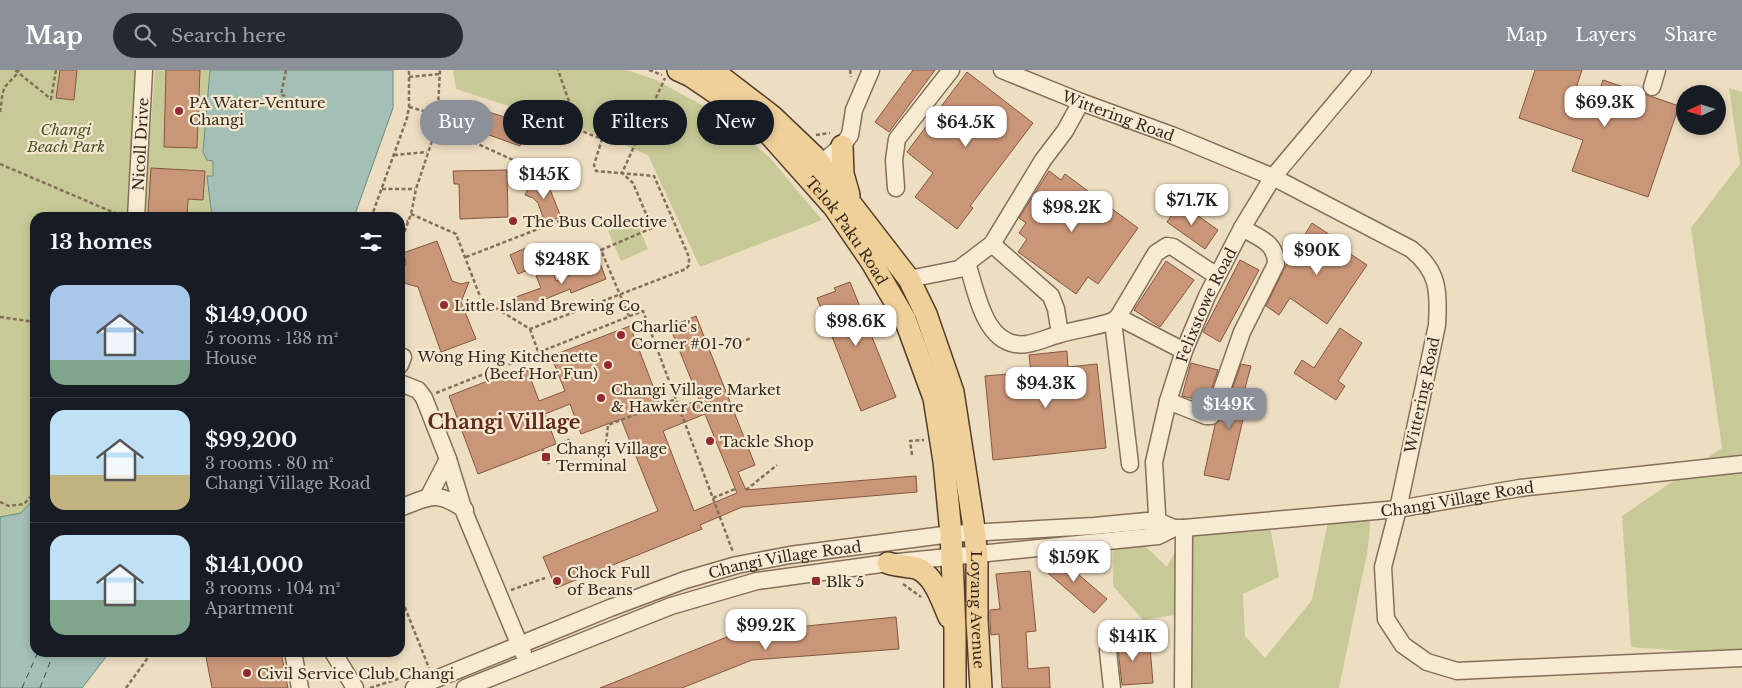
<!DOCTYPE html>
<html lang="en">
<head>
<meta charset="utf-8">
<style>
  body { margin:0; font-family:"Libre Baskerville",serif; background:#242831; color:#f1f3f6; height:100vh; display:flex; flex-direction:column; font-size:19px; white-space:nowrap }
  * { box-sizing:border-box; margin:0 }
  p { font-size:16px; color:#9ea1a6 }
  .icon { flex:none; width:28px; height:28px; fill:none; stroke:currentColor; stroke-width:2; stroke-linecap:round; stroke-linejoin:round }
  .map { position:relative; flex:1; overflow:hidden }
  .side { position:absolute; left:30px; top:142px; width:375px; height:445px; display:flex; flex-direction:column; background:#171b24; border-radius:15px; box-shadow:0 2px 8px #0003 }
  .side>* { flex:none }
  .banner { position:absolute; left:420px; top:30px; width:475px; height:45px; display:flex; gap:10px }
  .needle { width:32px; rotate:266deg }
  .tools { position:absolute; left:1676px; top:15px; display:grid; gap:10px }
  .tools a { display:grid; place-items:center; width:50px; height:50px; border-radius:50%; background:#171b24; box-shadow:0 2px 8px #0003; font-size:25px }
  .price { position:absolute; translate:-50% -42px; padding:0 11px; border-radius:10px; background:#fff; color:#222; font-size:16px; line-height:32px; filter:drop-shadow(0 1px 2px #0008) }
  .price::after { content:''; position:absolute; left:50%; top:30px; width:15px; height:11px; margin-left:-8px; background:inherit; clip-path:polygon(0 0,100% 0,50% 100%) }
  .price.on { background:#8c9099; color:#fff }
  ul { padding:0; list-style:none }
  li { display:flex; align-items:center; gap:15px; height:125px; padding:0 20px }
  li+li { border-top:1px solid #363941 }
  li span { display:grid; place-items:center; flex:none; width:140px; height:100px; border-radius:15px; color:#555 }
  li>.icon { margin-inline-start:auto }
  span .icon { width:60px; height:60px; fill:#fffc; stroke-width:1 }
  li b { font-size:21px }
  h2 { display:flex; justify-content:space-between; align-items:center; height:60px; padding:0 20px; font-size:21px }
  .chip { padding:0 18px; border-radius:22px; background:#171b24; box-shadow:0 2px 8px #0003; font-size:18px; line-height:45px }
  .chip.on { background:#8c9099; color:#fff }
  header { display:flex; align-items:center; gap:30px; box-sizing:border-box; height:70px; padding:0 25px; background:#8c9099; color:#fff }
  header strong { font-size:24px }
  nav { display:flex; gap:28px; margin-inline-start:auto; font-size:18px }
  .search { width:350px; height:45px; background:#242831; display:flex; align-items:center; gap:12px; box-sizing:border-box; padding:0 18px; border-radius:28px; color:#9ea1a6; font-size:19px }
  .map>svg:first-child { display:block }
  .green { fill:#c7ca96 }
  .water { fill:#a4bfb6; stroke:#6b8d83 }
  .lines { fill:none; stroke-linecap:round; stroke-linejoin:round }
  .ferry { stroke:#2d5551; stroke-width:1; stroke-dasharray:6 5; stroke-linecap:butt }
  .building { fill:#ca9678; stroke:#845740; fill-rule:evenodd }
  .minor-casing { stroke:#866f59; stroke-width:19 }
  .major-casing { stroke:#543d2d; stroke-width:24 }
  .path { stroke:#866f59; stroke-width:2.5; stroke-dasharray:4 2.5; stroke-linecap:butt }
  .minor { stroke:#f8ebd4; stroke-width:16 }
  .major { stroke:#f0d099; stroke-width:21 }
  .poi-dot { fill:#942a31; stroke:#f4e8d1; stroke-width:2 }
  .labels { text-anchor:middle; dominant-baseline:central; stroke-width:4.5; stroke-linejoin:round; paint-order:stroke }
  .poi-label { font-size:15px; fill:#36281d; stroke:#f4e8d1; text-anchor:start }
  .street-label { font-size:15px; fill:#36281d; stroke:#f4e8d1 }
  .park-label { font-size:15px; font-style:italic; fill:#495224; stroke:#f4e8d1 }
  .district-label { font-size:20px; font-weight:bold; fill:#62281d; stroke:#f4e8d1 }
</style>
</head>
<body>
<header>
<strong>Map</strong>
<div class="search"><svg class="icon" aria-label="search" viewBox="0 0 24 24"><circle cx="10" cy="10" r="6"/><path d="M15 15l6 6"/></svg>Search here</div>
<nav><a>Map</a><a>Layers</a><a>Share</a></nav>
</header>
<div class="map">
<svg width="1742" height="618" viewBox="0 0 1742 618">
  <rect width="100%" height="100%" fill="#edddc1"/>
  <!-- green -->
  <path class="green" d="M0 0H136L127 147 35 148V428L22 443 0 447Z
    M155 0H210L203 82 213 90V106H207L212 147 144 148Z
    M453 0H626L654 9 720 45 770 88 822 150 700 197 648 85 605 67 456 19Z
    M1729 18 1742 22V585L1631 577 1622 446 1722 378 1691 158 1740 94Z
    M635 149 648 179 621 191 608 161Z
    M1371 440 1368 478 1339 618H1177L1184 567 1173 545 1143 550 1113 516 1114 468 1135 466 1167 497 1188 457 1269 451 1279 507 1243 524 1245 566 1265 588 1312 530 1328 451Z"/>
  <!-- water -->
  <path class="water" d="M210 0H393V38L354 147H212L207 106H213V91L207 90 203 82Z
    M35 428V582L109 583 82 618H0V447L21 443Z"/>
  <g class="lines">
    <!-- ferry -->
    <path class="ferry" d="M22 618 38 582
      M40 618 54 582"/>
  </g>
  <!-- building -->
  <path class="building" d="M60 0H77L74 30 56 28Z
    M166 0H200L197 78 164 77Z
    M913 0H935L889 62 875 52Z
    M1535 0H1582L1571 33 1593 41 1603 10 1679 36 1648 127 1572 101 1583 70 1519 48Z
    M967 2 1033 53 970 136 973 138 957 159 915 127 933 103 907 82Z
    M482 40 527 54 520 76 475 60Z
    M151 98 205 101 203 130 188 129 187 146 148 144Z
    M507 100 508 147 460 149 459 114H454L453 101Z
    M1049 101 1061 110 1065 104 1138 158 1098 214 1088 207 1076 224 1018 182 1027 169 1019 163 1026 153 1019 148Z
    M532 109 549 117 561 147 545 153 538 133 533 128 525 125Z
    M1180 133 1218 160 1205 179 1167 152Z
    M1312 153 1330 165 1328 169 1367 195 1327 254 1290 228 1279 245 1266 236 1286 195Z
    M437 171 452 211 461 214 469 212 461 232 476 269 441 282 418 217 400 212V206L406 193 403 183Z
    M530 176 538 196 518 204 510 185Z
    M1240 190 1259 200 1220 272 1203 262Z
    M1166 191 1194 210 1160 257 1134 240Z
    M600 193 606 209 571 223 570 219 521 239 516 227 541 218 536 206 552 200 556 211Z
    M850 212 896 327 861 341 817 228 836 221 834 218Z
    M696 246 755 395 738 402 746 420 916 406 917 422 742 437 700 455 702 459 556 518 543 487 658 441 621 349 581 364 570 334 545 344 556 374 478 404 449 326 526 296 539 331 565 321 551 286 630 256 664 345 699 329 670 257ZM705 344 737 423 694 441 663 361Z
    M1340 258 1362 273 1338 311 1345 316 1336 330 1294 303 1302 290 1314 298Z
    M1067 281 1068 297 1097 294 1106 378 993 390 985 306 1031 302 1029 285Z
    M1191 293 1218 300 1207 332 1182 326Z
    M1241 294 1251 296 1244 322 1249 323 1229 410 1204 405 1215 355 1223 346Z
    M1057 486 1107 529 1094 543 1041 497 1050 487Z
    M1030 501 1036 561 1026 562 1028 599 1049 597 1050 618H1002L999 564 991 565 990 550V540L1000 539 996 504Z
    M896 547 899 579 752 590 682 618H600L737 563Z
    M1123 563 1125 579 1150 577 1153 613 1122 615 1118 579 1116 575 1110 571 1109 564Z
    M210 582H281L288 618H212L206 587Z"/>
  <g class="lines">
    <!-- minor casing -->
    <g class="minor-casing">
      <g id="minor">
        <path id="s1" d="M1002 0 1081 32 1174 66 1273 107 1411 179C1439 201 1439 222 1437 255L1398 439 1383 497 1386 549 1403 575 1427 592 1457 601 1742 588"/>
        <path d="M1652 17 1657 0"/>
        <path d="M812 101 842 76 850 65 854 40 871 0"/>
        <path d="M896 118 894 90 897 69 951 0"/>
        <path id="s2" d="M136 148 144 0"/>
        <path d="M992 174 1051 226 1056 239 1060 264"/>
        <path d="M967 193C977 223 985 280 1027 274 1039 272 1049 267 1060 264 1078 259 1096 257 1113 251L1118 247 1156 183 1167 176 1173 177 1217 206"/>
        <path d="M909 209 959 199 992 174 1043 90 1065 61 1081 32"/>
        <path d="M1118 247 1184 281"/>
        <path d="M1113 251 1130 394"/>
        <path d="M400 295 403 287"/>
        <path d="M400 313 418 320 424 328 448 389 465 444 523 583"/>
        <path d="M1168 331 1206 346H1211L1214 342 1242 262 1276 194C1276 172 1259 168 1242 158"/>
        <path d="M429 426 448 389"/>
        <path d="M400 438C430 426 437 420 465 440"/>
        <path id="s3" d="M1158 461 1154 392 1168 331 1184 281 1207 226 1242 158 1273 107 1363 0"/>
        <path d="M1108 581 1112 618"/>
        <path d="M293 582 300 618"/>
        <path d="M333 582 355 618"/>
        <path id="s4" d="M414 618 610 538 685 510 737 495 790 485 951 464 1094 456 1147 451H1157L1174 458H1184L1398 439 1520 418 1742 394"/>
        <path d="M465 618 671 536 757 511 888 493 1158 466 1174 458"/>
        <path d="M1183 618 1184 458"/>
      </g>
    </g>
    <!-- major casing -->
    <g class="major-casing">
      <g id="major">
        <path id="s5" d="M678 0 691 6 735 36 770 65 834 137 871 191 905 249 934 328 944 391 951 464 955 561V618"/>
        <path id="s6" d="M712 0 772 46 814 86 909 209 926 244 953 322 973 451 977 485V550L981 618"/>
        <path d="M842 76 843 104 849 125"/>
        <path d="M888 493C897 496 907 496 916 498 934 504 942 531 949 547"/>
      </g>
    </g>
    <!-- path -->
    <path class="path" d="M15 0 51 29 56 0
      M286 0 281 25 286 26
      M649 0 662 5
      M850 0 851 7
      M409 7 440 4
      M409 37 438 45
      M0 42C2 34 1 24 5 17 9 11 16 7 19 0
      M438 56 564 113
      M816 65 830 63
      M394 85 427 82
      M0 94 122 146
      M382 119H415
      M411 144 456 164 481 229 530 259 686 199 689 195V187L654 106 596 101 594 95 602 69 579 60 558 0
      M371 148 407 48 409 37V0
      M400 152 408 151
      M400 174 411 144 416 119 437 56 440 0
      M466 187 569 147
      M629 246 601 180 652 158 633 113 622 103 665 8
      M0 247 35 252
      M530 259 541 290
      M734 275 751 268
      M436 323 643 241 733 482
      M568 369 574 385
      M606 373 608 355 676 329
      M542 379 549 394
      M912 385 910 371 924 370
      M746 420 777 395
      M713 428 735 419
      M0 432 9 436 24 434 35 422
      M903 514 921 527
      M511 520 545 508
      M400 525 429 598
      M126 618 152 582
      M370 618 404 607"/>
    <!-- minor -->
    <use href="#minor" class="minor"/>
    <!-- major -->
    <use href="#major" class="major"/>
  </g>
  <!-- markers -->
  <g class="poi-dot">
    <circle cx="179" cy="41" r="5"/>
    <circle cx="513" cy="151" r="5"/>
    <circle cx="444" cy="235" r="5"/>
    <circle cx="621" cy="265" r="5"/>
    <circle cx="608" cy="295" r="5"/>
    <circle cx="601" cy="328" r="5"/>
    <circle cx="710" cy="371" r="5"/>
    <rect x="541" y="382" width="10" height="10" rx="2.5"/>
    <circle cx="557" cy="511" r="5"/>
    <rect x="811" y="506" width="10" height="10" rx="2.5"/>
    <circle cx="247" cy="603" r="5"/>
  </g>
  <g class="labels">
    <!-- poi labels -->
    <g class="poi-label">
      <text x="189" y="32">PA Water-Venture<tspan x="189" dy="17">Changi</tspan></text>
      <text x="523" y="151">The Bus Collective</text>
      <text x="454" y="235">Little Island Brewing Co</text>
      <text x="631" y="256">Charlie's<tspan x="631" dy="17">Corner #01-70</tspan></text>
      <text x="598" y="286" text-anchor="end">Wong Hing Kitchenette<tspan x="598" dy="17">(Beef Hor Fun)</tspan></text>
      <text x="611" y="319">Changi Village Market<tspan x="611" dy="17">&amp; Hawker Centre</tspan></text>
      <text x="720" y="371">Tackle Shop</text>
      <text x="556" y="378">Changi Village<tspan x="556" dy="17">Terminal</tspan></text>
      <text x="567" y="502">Chock Full<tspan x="567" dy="17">of Beans</tspan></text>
      <text x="826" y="511">Blk 5</text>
      <text x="257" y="603">Civil Service Club Changi</text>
    </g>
    <!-- street labels -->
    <g class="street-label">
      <text stroke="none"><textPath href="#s1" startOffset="125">Wittering Road</textPath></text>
      <text stroke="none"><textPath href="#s2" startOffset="74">Nicoll Drive</textPath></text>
      <text stroke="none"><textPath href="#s5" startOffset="236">Telok Paku Road</textPath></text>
      <text stroke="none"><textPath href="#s3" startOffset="235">Felixstowe Road</textPath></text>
      <text transform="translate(1422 325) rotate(-78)">Wittering Road</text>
      <text stroke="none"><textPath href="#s4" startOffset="1072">Changi Village Road</textPath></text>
      <text stroke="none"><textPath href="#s4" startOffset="394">Changi Village Road</textPath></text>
      <text stroke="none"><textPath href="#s6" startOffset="630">Loyang Avenue</textPath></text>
    </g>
    <!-- park labels -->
    <g class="park-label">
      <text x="66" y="59">Changi<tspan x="66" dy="17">Beach Park</tspan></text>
    </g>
    <!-- district labels -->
    <g class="district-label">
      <text x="504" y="352">Changi Village</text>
    </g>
  </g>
</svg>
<div class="tools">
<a><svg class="needle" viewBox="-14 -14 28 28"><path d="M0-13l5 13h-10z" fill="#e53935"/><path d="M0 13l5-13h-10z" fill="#9ea1a6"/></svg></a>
</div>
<b class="price" style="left:1605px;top:58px">$69.3K</b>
<b class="price" style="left:966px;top:78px">$64.5K</b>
<b class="price" style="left:544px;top:130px">$145K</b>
<b class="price" style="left:1192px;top:156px">$71.7K</b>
<b class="price" style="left:1072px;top:163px">$98.2K</b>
<b class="price" style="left:1317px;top:206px">$90K</b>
<b class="price" style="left:562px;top:215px">$248K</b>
<b class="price" style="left:856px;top:277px">$98.6K</b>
<b class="price" style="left:1046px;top:339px">$94.3K</b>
<b class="price on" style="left:1229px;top:360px">$149K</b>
<b class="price" style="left:1074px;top:513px">$159K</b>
<b class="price" style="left:766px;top:581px">$99.2K</b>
<b class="price" style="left:1133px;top:592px">$141K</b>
<div class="banner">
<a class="chip on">Buy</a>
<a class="chip">Rent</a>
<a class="chip">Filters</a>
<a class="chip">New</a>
</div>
<section class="side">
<h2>13 homes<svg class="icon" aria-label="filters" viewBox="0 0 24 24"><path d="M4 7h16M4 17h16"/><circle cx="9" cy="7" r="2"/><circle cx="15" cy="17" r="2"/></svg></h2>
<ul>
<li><span style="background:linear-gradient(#a9c7e8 75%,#7fa58c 0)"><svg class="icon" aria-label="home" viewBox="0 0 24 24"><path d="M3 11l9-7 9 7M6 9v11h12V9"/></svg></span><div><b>$149,000</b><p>5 rooms · 138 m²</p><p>House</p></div></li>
<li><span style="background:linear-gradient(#bfe0f5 65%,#c2b280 0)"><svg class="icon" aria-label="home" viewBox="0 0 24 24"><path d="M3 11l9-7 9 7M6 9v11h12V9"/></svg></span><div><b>$99,200</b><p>3 rooms · 80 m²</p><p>Changi Village Road</p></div></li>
<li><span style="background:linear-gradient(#bfe0f5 65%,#7fa58c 0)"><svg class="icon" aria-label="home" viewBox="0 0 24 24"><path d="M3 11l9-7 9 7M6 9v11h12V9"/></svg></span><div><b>$141,000</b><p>3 rooms · 104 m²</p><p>Apartment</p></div></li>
</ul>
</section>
</div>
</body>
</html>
